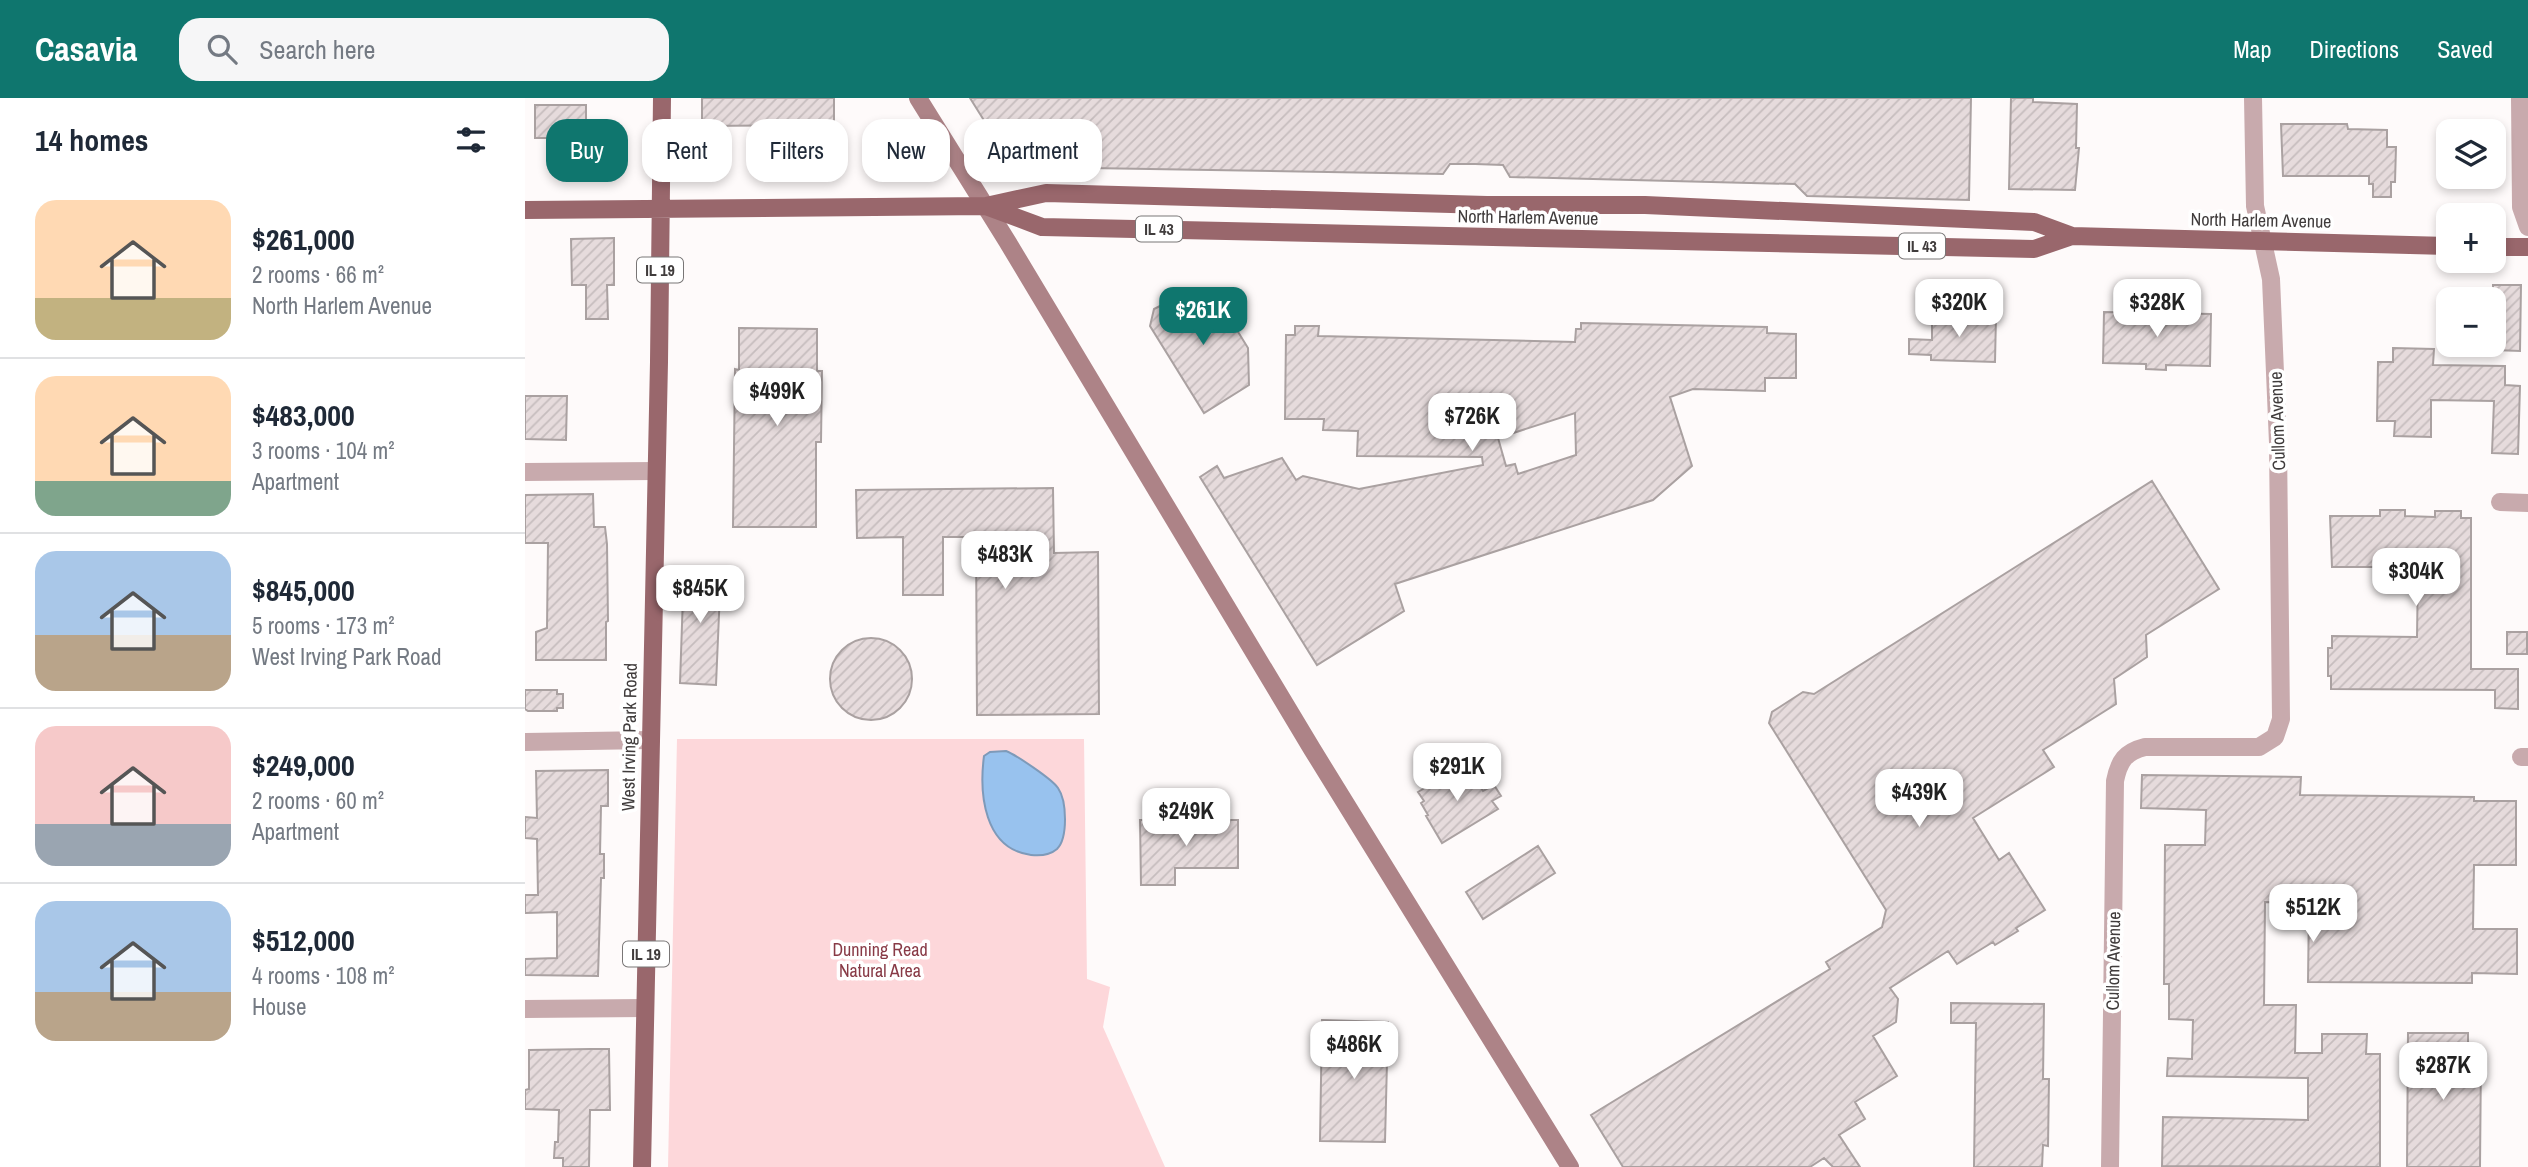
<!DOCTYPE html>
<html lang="en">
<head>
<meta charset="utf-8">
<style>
  body { margin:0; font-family:"Archivo Narrow",sans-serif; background:#f6f6f7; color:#1f2937; height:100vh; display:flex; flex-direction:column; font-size:26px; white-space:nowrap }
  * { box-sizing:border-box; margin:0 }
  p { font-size:23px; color:#747a83 }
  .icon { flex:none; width:38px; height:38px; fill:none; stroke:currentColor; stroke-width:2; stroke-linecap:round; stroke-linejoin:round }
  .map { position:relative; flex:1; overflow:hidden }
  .details { display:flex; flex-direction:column; background:#fff; width:525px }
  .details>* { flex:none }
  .top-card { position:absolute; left:21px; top:21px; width:665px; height:63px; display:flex; gap:14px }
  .tools { position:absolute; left:1911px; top:21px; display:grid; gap:14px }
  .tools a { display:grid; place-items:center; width:70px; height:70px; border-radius:14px; background:#fff; box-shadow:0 4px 10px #0003; font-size:35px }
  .price { position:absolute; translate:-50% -60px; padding:0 16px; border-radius:14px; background:#fff; color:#222; font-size:23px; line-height:46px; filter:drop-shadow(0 2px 4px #0008) }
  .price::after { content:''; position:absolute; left:50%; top:42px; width:21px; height:16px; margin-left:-10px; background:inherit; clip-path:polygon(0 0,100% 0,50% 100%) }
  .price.active { background:#0f766e; color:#fff }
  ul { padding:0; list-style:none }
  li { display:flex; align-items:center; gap:21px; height:175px; padding:0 35px }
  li+li { border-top:2px solid #e0e1e3 }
  li span { display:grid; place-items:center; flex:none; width:196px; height:140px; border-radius:21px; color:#555 }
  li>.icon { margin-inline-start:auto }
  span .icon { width:84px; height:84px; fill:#fffc; stroke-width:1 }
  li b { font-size:30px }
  h2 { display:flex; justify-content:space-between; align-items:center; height:84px; padding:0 35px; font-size:30px }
  .chip { padding:0 24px; border-radius:21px; background:#fff; box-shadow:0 4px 10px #0003; font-size:24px; line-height:63px }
  .chip.active { background:#0f766e; color:#fff }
  header { display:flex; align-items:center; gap:42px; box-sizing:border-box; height:98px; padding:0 35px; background:#0f766e; color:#fff }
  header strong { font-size:33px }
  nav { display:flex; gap:38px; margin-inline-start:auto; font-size:24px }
  .search { width:490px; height:63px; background:#f6f6f7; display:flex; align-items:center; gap:18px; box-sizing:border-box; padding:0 24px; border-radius:21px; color:#747a83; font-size:26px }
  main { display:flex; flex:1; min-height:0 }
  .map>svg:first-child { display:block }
  .park { fill:#fdd7da }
  .water { fill:#98c2ee; stroke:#7e9ab9; stroke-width:2 }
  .building { fill:url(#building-hatch); stroke:#aaa1a1; stroke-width:2; fill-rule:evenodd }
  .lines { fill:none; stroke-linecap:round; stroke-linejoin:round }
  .minor { stroke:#c8aaad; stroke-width:18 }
  .secondary { stroke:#ad8387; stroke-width:18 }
  .primary { stroke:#99676c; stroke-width:18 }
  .labels { text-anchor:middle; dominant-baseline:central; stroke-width:7; stroke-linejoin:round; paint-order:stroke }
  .shield { fill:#fff; stroke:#797676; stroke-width:2 }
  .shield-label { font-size:16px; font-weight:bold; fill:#403c3c }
  .street-label { font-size:18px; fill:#403c3c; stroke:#fff }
  .park-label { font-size:18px; fill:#883a46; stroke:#fff }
</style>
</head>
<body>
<header>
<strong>Casavia</strong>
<div class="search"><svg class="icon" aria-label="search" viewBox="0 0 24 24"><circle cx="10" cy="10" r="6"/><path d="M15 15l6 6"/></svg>Search here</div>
<nav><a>Map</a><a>Directions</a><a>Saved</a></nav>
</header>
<main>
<section class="details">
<h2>14 homes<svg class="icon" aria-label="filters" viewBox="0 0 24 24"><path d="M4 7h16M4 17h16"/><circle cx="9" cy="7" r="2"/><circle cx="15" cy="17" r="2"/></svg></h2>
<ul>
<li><span style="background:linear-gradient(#ffd9b3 70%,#c2b280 0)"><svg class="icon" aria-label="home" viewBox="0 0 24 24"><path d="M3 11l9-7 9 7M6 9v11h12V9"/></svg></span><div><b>$261,000</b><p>2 rooms · 66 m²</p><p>North Harlem Avenue</p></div></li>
<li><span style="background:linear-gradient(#ffd9b3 75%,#7fa58c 0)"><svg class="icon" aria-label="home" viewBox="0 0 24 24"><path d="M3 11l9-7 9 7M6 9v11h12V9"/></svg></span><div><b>$483,000</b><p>3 rooms · 104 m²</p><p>Apartment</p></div></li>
<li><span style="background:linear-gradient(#a9c7e8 60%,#b9a48a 0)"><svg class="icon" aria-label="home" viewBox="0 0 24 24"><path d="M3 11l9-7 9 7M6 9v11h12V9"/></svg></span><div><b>$845,000</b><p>5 rooms · 173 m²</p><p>West Irving Park Road</p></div></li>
<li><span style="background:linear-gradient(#f6c9c9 70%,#9aa5b1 0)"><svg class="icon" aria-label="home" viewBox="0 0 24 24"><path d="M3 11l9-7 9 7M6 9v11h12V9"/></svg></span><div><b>$249,000</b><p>2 rooms · 60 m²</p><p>Apartment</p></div></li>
<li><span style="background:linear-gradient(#a9c7e8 65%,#b9a48a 0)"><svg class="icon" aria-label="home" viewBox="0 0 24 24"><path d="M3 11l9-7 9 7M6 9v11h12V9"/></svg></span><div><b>$512,000</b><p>4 rooms · 108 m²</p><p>House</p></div></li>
</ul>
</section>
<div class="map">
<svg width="2003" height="1069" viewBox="0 0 2003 1069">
  <defs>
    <pattern id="building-hatch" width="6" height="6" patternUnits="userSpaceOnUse" patternTransform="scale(1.75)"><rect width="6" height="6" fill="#e6dbdc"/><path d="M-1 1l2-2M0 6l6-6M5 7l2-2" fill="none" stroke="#c6bdbe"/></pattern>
  </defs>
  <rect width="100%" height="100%" fill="#fefafa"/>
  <!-- park -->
  <path class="park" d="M152 641H559L562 881 585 889 578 929 640 1069H143Z"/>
  <!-- water -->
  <path class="water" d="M481 653C491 657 527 681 533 690 542 703 543 740 532 751 525 757 515 758 506 757 459 751 454 696 459 658L465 654Z"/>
  <!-- building -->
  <path class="building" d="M177 0H309V27L177 28Z
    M445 0H1446L1444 102 1282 98 1270 86 985 79 978 67 950 66H925L918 76 564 70V53L524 52 460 24Z
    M1486 0H1508V4L1552 6 1551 50H1554L1550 92 1484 91Z
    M10 7H61V40H10Z
    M1756 26H1822L1823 31 1862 32V49H1871L1870 84H1866V99H1848V86H1844V78H1758Z
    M89 140V187H82L83 221H61V187H47L46 141Z
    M1968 187H1996L1995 253 1969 252Z
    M663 194 689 195 723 250 724 287 679 315 625 228 629 211Z
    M1579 214 1686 216 1685 268 1641 267V272L1621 271V266L1578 265Z
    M1407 216 1471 218 1470 264 1406 262V257L1384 256V241L1407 242Z
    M1056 225 1242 229V235L1271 236V280H1240V293L1168 291 1145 299 1167 368 1128 402 870 486 879 513 792 567 675 379 692 368 699 380 757 360 771 382 778 378 834 391 958 367 957 359 832 358 833 333 798 332 799 321H760L761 237H770V228H794L793 238 1050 244 1051 231H1056ZM1050 315 1051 357 993 376 990 366 981 368 973 340Z
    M214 230 292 231V273H297L296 344H291V429H208L210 271 214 272Z
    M1868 250 1909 251 1908 267 1980 268V287L1995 288 1993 356 1967 355 1969 303 1906 302V339L1869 338 1870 323H1852L1853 264H1868Z
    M0 298H42L41 342 0 341Z
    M1627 383 1694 491 1621 537 1622 559 1589 581 1591 606 1518 652 1529 669 1448 720 1474 762 1484 755 1520 812 1491 830 1493 833 1470 847 1468 844 1432 866 1423 853 1365 890 1373 901 1371 924 1348 938 1372 978 1330 1004 1340 1021 1314 1037 1335 1069H1308L1299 1060 1285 1069H1098L1066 1017 1305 871 1301 864 1357 829 1361 812 1244 625 1247 614 1278 594 1289 596Z
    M528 390 529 455 573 454 574 616 452 617 451 439H418V497H378V439L332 440 331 392Z
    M68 396 69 429H80L82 446 83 523 81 524V562H11V534L22 530 23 445H0V397Z
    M1855 412H1880V418L1910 419V413H1936V420H1946V571H1993V611L1970 610V592L1806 591V578H1803V550H1807V538L1892 539 1893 469H1807L1805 418H1855Z
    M159 468 196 470 191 587 155 585Z
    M1982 534H2002V556H1982Z
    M305 581a41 41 0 1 1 82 0a41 41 0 1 1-82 0Z
    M0 592H32V596H38V610H32V613H3L0 611Z
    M941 665 958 693 969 687 976 698 967 703 973 711 917 745 901 718 903 717 896 705 899 703 893 694Z
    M83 672V708H76L75 756H79V780H76L73 878 0 877V861L32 860V814L0 815V797H13L12 741 0 740V719L12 720 11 673Z
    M1617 677 1776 679 1775 697 1949 699V703H1991V767H1949L1948 831H1992V876L1947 875V885L1783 884 1784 805 1740 804 1739 907H1771L1770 955H1797V936H1842L1841 956H1855V1069L1637 1068 1638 1019 1783 1022V980L1642 978 1643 960 1667 961 1668 922 1644 921V886H1639L1640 747H1680L1681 712 1616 710Z
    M615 722H713V770H650V787H616Z
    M1013 748 1030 775 958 821 941 794Z
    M1426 905 1519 906 1518 981H1524L1523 1048 1518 1047 1517 1069H1449L1451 925H1426Z
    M797 922 863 924 860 1044 795 1043Z
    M1883 935H1943V957H1956L1955 1069H1882Z
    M65 951H84L85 1012H65L64 1069H38V1060H29L30 1044H33L34 1012 0 1011V992L4 991V952Z"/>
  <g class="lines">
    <!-- minor -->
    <path class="minor" d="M1995 0 1996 109 2003 129
      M0 374 131 373
      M1975 404 2003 405
      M0 644 125 642
      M1996 659H2003
      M0 911 120 910
      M1585 1069 1590 683C1594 663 1600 654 1620 649H1734L1750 639 1756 621 1753 345 1746 181 1730 108 1728 0"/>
    <!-- secondary -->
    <path class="secondary" d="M393 0 482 143 787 651 1045 1069"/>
    <!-- primary -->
    <path class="primary" d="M461 108 517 129 1509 151 1547 138
      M0 112 461 108 521 95 962 107H1120L1509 124 1547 138 1923 148
      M1969 149H2003
      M117 1069 134 264 137 0"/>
  </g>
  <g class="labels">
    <!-- shield labels -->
    <g class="shield">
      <rect x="611" y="118.5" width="46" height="25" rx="5"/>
      <rect x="1374" y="135.5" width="46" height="25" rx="5"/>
      <rect x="112" y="159.5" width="46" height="25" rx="5"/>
      <rect x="98" y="843.5" width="46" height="25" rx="5"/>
    </g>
    <g class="shield-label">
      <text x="634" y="131">IL 43</text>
      <text x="1397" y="148">IL 43</text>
      <text x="135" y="172">IL 19</text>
      <text x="121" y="856">IL 19</text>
    </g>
    <!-- street labels -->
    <g class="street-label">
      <text transform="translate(1003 119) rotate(1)">North Harlem Avenue</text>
      <text transform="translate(1736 122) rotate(1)">North Harlem Avenue</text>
      <text transform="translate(1752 323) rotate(-92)">Cullom Avenue</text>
      <text transform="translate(104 639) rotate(-89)">West Irving Park Road</text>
      <text transform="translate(1588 863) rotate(-89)">Cullom Avenue</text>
    </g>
    <!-- park labels -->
    <g class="park-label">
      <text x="355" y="851">Dunning Read<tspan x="355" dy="21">Natural Area</tspan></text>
    </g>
  </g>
</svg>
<div class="tools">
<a><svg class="icon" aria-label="layers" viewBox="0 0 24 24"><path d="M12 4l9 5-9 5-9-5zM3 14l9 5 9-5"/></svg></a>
<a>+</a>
<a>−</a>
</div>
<b class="price" style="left:1434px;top:241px">$320K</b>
<b class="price" style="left:1632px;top:241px">$328K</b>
<b class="price active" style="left:678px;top:249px">$261K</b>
<b class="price" style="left:252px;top:330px">$499K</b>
<b class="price" style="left:947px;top:355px">$726K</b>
<b class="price" style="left:480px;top:493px">$483K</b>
<b class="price" style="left:1891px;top:510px">$304K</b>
<b class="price" style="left:175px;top:527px">$845K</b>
<b class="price" style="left:932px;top:705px">$291K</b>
<b class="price" style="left:1394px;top:731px">$439K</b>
<b class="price" style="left:661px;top:750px">$249K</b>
<b class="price" style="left:1788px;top:846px">$512K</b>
<b class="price" style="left:829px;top:983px">$486K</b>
<b class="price" style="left:1918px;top:1004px">$287K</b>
<div class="top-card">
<a class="chip active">Buy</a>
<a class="chip">Rent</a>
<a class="chip">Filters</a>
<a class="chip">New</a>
<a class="chip">Apartment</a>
</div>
</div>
</main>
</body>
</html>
